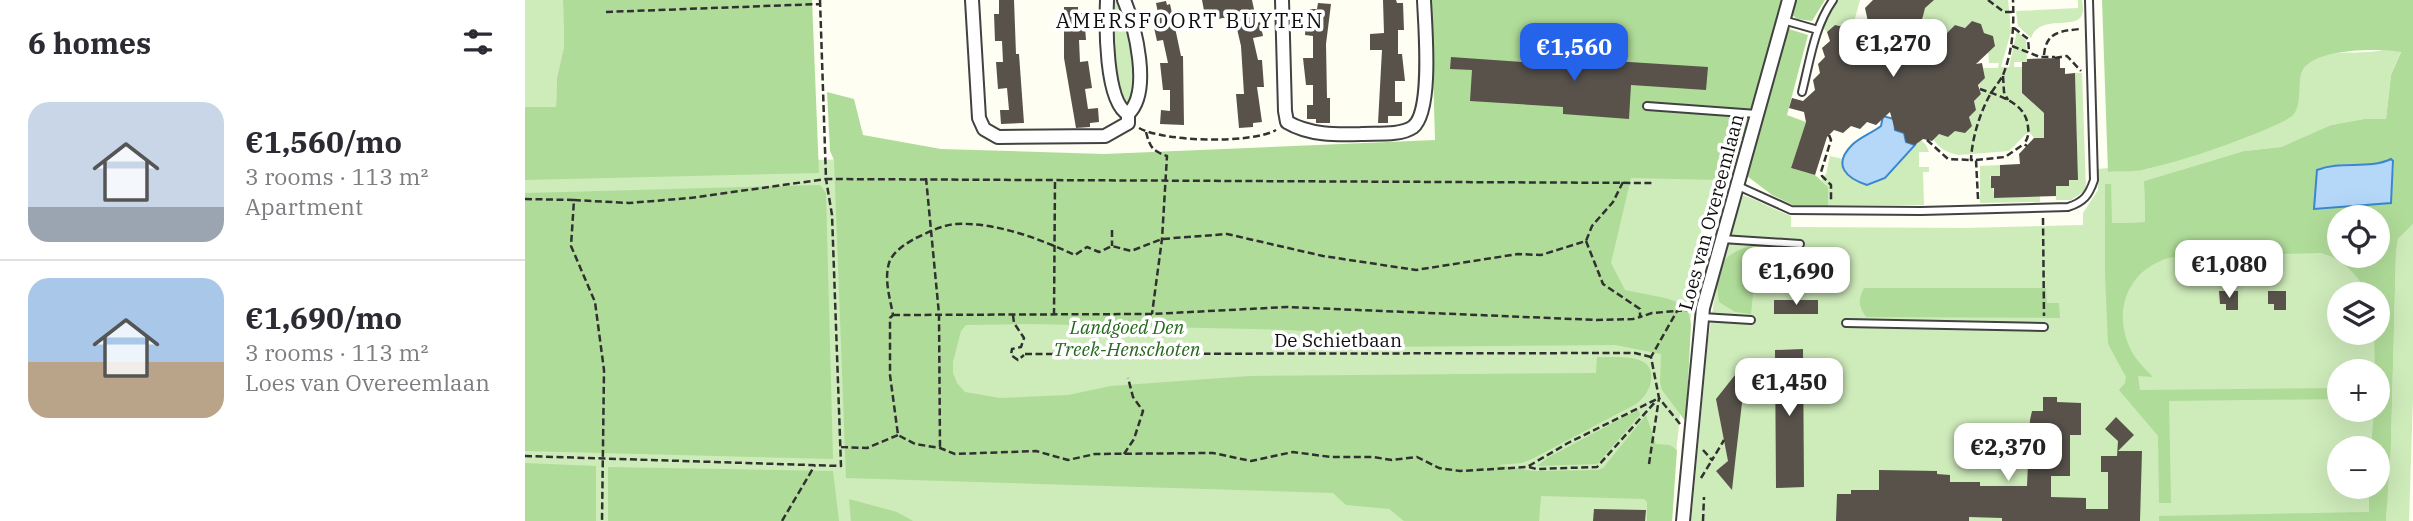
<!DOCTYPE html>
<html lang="en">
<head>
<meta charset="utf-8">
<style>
  body { margin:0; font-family:"IBM Plex Serif",serif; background:#f7f7f7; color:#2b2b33; height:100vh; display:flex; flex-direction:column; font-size:26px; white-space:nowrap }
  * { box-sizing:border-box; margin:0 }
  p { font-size:23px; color:#7c7c81 }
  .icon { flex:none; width:38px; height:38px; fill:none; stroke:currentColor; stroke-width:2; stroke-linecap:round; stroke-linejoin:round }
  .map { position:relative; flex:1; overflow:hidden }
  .sheet { display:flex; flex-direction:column; background:#fff; width:525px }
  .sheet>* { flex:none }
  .controls { position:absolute; left:1802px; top:205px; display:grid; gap:14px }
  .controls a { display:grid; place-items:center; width:63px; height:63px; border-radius:50%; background:#fff; box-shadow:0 7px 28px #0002; font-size:35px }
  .price { position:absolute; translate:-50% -60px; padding:0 16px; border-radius:14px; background:#fff; color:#222; font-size:23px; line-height:46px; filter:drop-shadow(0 2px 4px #0008) }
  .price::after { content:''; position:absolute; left:50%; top:42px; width:21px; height:16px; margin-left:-10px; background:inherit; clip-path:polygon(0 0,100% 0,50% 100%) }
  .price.active { background:#2563eb; color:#fff }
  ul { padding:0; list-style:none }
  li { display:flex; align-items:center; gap:21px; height:175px; padding:0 28px }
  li+li { border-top:2px solid #e1e1e2 }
  li span { display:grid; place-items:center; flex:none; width:196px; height:140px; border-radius:21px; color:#555 }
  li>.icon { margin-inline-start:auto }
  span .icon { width:84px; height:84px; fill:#fffc; stroke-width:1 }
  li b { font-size:30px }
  h2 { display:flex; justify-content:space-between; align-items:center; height:84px; padding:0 28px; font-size:30px }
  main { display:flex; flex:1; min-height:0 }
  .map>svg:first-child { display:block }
  .green { fill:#ceebba; fill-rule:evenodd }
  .forest { fill:#b0dc99; fill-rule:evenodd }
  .water { fill:#b5d8f8; stroke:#3a86d0; stroke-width:2 }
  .building { fill:#58524b }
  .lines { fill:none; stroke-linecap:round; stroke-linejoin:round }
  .lane-casing { stroke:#424242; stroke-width:10 }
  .street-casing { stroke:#424242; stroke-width:16 }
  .path { stroke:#313131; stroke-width:2.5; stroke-dasharray:7 3.5; stroke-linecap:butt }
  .lane { stroke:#fff; stroke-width:6 }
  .street { stroke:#fff; stroke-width:12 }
  .labels { text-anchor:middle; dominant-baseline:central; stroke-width:7; stroke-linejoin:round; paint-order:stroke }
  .street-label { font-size:19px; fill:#0f0f0f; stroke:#fff }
  .park-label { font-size:19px; font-style:italic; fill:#26691d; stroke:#fff }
  .neighbourhood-label { font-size:21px; letter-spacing:2px; fill:#0f0f0f; stroke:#fff }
</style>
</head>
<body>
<main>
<section class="sheet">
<h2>6 homes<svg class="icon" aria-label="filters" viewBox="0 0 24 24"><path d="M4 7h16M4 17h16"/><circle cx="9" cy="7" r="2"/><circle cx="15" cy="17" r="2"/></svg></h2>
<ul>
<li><span style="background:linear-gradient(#c9d6e8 75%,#9aa5b1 0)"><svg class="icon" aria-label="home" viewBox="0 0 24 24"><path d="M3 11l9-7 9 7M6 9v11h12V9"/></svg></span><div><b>€1,560/mo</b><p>3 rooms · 113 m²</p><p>Apartment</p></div></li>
<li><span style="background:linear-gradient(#a9c7e8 60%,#b9a48a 0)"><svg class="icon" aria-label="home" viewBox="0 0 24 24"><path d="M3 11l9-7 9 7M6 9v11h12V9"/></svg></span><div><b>€1,690/mo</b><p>3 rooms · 113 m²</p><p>Loes van Overeemlaan</p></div></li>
</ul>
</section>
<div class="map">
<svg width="1888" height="521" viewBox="0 0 1888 521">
  <rect width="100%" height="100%" fill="#fffef2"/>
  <!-- green -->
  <path class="green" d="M0 0H38L39 47 32 77 31 107H0Z
    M586 0H593L601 18 610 61 607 106 597 105 587 52Z
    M1313 0H1335L1329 22 1326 21 1319 27 1310 25 1302 32 1298 28Z
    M1407 0H1483L1486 32 1476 67H1484L1492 31 1501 40 1502 62H1489V67H1502L1497 93 1519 113V143L1509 138 1505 133 1501 134 1484 151 1434 155C1423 153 1415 149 1408 139L1414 134 1423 137 1430 131 1447 126 1444 117 1451 110 1449 101 1456 94 1454 85 1460 78 1458 68H1473L1474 63H1464L1463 52 1470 45 1468 36 1459 33 1456 24 1447 21 1440 28 1430 25 1422 33 1415 31 1407 38 1400 36 1401 30 1396 7Z
    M1553 0H1557C1566 40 1517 8 1506 38L1493 26 1491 11 1553 8Z
    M1860 49 1876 51 1866 75 1861 119H1839L1806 125 1756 147 1719 151 1619 181 1620 222 1586 223V184H1580V224L1815 256H1853V217L1872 216 1864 258 1866 443 1871 252 1873 239 1888 224V397L1884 521H1861L1862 505 1860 521H1166L1183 340 1201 225 1215 195C1223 195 1254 212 1266 216V227L1440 228 1558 225V213L1573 190V169L1583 168 1584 172 1623 169 1715 140 1765 118C1776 106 1772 91 1776 76 1784 42 1837 58 1860 49ZM1815 294H1853V332H1815ZM1815 371H1853V410H1815ZM1815 448H1853V486H1815Z
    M1550 73H1557L1561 190 1546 200H1531V186H1543L1544 180H1553Z
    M1396 140 1401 145 1404 152H1394V167H1404V172H1398L1399 205H1303V187L1296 180 1301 174 1305 156 1318 159C1316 174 1330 181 1342 185L1370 168Z
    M371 158 1204 163 1178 220 1172 258 1147 490H1149L1147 521H0V167Z
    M1475 165 1476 176H1465L1470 198 1515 196V202L1455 203V166Z"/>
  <!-- forest -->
  <path class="forest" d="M38 0H287L294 173 0 180V107H31L32 77 39 47Z
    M906 0H1258L1208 175 1202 180H1195L1106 178 1086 263 1100 290 1140 298 1162 305 1166 324 1161 422 1137 390 1135 382 1136 354 1090 345 835 347 789 332 764 330 507 324 441 325 436 331 428 362V373L432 383 440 392 475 398 543 395 586 386 724 376 1071 373 1072 357C1091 358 1131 352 1126 381 1124 391 1119 398 1111 404L1009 458 997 463 973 465 1008 471 1073 470 1078 468 1121 415 1131 444 1145 445 1152 450 1147 521H1122V502L1119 499 1016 496 1014 521H879L864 509 821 505 808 493 321 478 309 160 305 151 302 92 329 99 338 135 416 149 579 154 910 140Z
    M1269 0H1300L1287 21 1272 19 1265 13Z
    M1577 0H1888V224L1873 239 1871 252 1866 443 1861 521H1634V516L1844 512V487L1853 486V448H1846L1849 410H1853V371H1850L1849 333 1853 332V294H1843C1833 275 1815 256 1794 253L1648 257C1606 266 1587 307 1604 346 1609 358 1619 368 1628 377L1613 376 1615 390 1815 388V399L1644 401 1646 503H1634L1633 436 1594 390 1600 383 1601 377 1583 344 1580 274V184H1586L1587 223 1620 222 1619 181 1719 151 1756 147 1806 125 1839 119H1861L1866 75 1876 52C1856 48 1785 48 1777 72 1772 85 1778 108 1766 117 1759 122 1749 125 1742 129 1707 144 1662 159 1626 168 1612 172 1597 171 1583 172ZM1866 160 1869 162 1866 203 1789 209 1816 164C1833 165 1850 166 1866 160ZM1815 217H1853V256H1815Z
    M1261 28 1283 35 1262 115 1281 122 1266 168 1290 175 1303 187V205H1268L1247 195 1222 176 1221 168Z
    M295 185 301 193 308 459 0 451V193Z
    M1229 245 1258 246 1257 288 1228 294 1226 314 1210 312 1194 302C1189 269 1196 253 1229 245Z
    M1339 288H1521L1522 303H1534L1535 318 1341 317C1333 305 1333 300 1339 288Z
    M1112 410 1114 411 1115 415 1072 464 1012 466 1024 457Z
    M0 463 71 466V521H0Z
    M83 467 308 471 314 521H83Z
    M324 499 372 512 388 521H326Z"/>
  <!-- water -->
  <path class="water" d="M1358 116 1369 119 1370 130 1379 133 1381 142 1390 145 1360 178 1342 185C1321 178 1307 165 1327 145 1335 137 1347 133 1356 126Z
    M1866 159 1868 161 1866 203 1789 209 1792 170C1816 160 1843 170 1866 159Z"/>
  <!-- building -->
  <path class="building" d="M474 0H489L491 54H494L499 123 476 124 475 110H484L482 88 473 89 471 62H478L477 41H470L469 14H474Z
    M677 0H727L732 23 735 22 738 36 728 38 733 60H737L739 87H732L737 122 728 123V127L714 128 711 94H719L716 46 709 16 681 21Z
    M858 0H871L872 3H878L879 30H873V54H877L880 81H870V102H877V116H863V123H853L857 50H845V34L859 33Z
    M1348 0H1409L1400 8 1397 20 1400 25 1395 50 1415 31 1422 33 1430 25 1440 28 1447 21 1456 24 1459 33 1468 36 1470 46 1451 64 1457 63 1460 78 1453 85 1456 94 1449 101 1451 110 1444 117 1447 126 1440 133 1430 131 1423 137 1414 134 1407 141 1398 139 1390 145 1381 142 1379 133 1370 130 1365 112 1351 125 1342 122 1335 129 1326 126 1318 133 1309 130 1302 137 1290 175 1266 168 1281 122 1279 112 1264 108 1267 98 1278 101 1290 90 1288 80 1295 73 1293 64 1300 57 1297 48 1305 41 1302 32 1310 25 1319 27 1326 21 1344 26 1340 8Z
    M641 1 642 5 645 4 656 56H658L659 125 635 124 636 110 645 111V90H638L635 63H643L638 40 632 41 626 14 633 13 631 3Z
    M793 3 806 4 801 44 802 98H805V123H791V119H782V105H788V85H781L778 58H788V36L780 35 781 22H784L785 9H792Z
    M539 7H553V13H559L561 40H554L555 62 563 61 567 88 560 89 563 109 573 108 574 122 565 123V127L551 128 539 58Z
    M926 57 1041 65V58L1183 67 1181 90 1106 85 1104 119 1038 114V107L945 101 947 70 925 69Z
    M1535 58V68H1540V74L1550 73 1553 180H1544V186H1531V196L1469 198V188H1466V176H1475V165L1495 164 1494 154 1509 138H1519V113L1497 93V62H1502V59Z
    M1694 291H1713V310H1701V304H1695Z
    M1743 291H1761V310H1749V304H1743Z
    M1249 300H1293V314H1249Z
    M1278 349 1279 487 1251 488 1250 350Z
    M1222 360 1211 454 1207 490 1191 471 1203 461 1191 399Z
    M1518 397H1532V402L1556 403V435H1545V476H1526V497L1561 498V509H1583V472H1576V456H1592L1593 441 1580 429 1591 417 1609 435 1593 451H1617L1615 521H1477V518L1444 517V521H1311L1312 494H1326V490H1354V470L1412 471V474L1425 475V482H1455V486H1502L1505 420 1507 411H1518Z
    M1069 509 1121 510 1120 521H1068Z"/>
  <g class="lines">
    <!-- lane casing -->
    <g class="lane-casing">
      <path id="lane" d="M1258 20 1293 30
        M1277 92C1285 61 1289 27 1308 0
        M1122 106 1232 114
        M1213 186 1266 210 1396 211 1543 207C1559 202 1564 195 1569 180L1564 0
        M1197 239 1275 244
        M1177 317 1226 320
        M1321 323 1519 327"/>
    </g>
    <!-- street casing -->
    <g class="street-casing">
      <path id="street" d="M447 0 454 118 459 129 473 137 580 136 603 123V114C627 92 610 26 599 0
        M582 0C581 24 580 102 603 114
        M757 0 760 111 762 122C784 135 811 135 836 134 851 133 875 136 888 127 908 111 900 25 899 0
        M1158 521 1178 308 1264 0"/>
    </g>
    <!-- path -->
    <path class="path" d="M295 0 301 179 1129 183
      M1463 0 1479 12H1487
      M81 12 295 4
      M1489 28 1503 39 1504 51
      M1487 46 1515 57H1530
      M1519 55C1521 32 1535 31 1555 29
      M1530 58 1542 56 1556 71
      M1478 76 1479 92 1483 100
      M1455 89C1474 96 1501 102 1503 127 1504 134 1503 138 1499 144L1502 146
      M614 128C639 142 727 144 751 130
      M621 132C625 148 628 151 642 156L637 239 627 314
      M1304 135 1306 140 1296 172 1297 176 1306 185V200
      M1402 140 1423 159 1446 160
      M1451 160 1480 157 1499 144
      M401 178 414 314 415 447
      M1098 182 1088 202 1067 226 1061 241 1016 255 993 254 891 270 798 256 702 234 637 239 606 251 587 246 574 252 562 247 550 255C515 239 471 222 431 224 417 225 404 232 391 238 382 243 368 251 364 263 359 280 365 298 368 315L365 318V375L373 435 390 444 415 448 430 454 511 451 543 460 570 454 688 453 726 461 768 452 806 457H848L867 460 892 457 914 468 935 471 1002 467 1043 443 1134 398
      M0 199 49 200 46 246 70 302 79 370 77 521
      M1453 199 1451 160H1446C1447 138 1455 112 1466 93 1470 87 1475 81 1478 75 1488 50 1489 26 1488 0
      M1518 218 1519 316
      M587 230V246
      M1061 241 1078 284 1115 309V317L1127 313 1152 311
      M368 315 627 314 762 307 1072 320 1108 319 1115 317
      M488 315 489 323 499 338 496 347 487 349 486 355 493 360 499 355
      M529 315 530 180
      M500 354 1110 353 1126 357
      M1155 424 1134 398 1126 357 1152 311 1164 310
      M316 447 342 448 373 435
      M1178 450 1187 460 1199 440
      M599 454 609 439 618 411 608 397 603 378
      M0 456 316 466 307 215 301 179 165 198 104 203 49 200
      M1124 464 1134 398
      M1004 467 1011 469 1072 467 1131 401
      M1176 478 1187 460
      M257 521 290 465
      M1178 521 1179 497"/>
    <!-- lane -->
    <use href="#lane" class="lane"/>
    <!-- street -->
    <use href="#street" class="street"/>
  </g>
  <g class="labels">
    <!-- street labels -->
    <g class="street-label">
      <text transform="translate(1186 212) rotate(-75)">Loes van Overeemlaan</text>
      <text x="813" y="340">De Schietbaan</text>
    </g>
    <!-- park labels -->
    <g class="park-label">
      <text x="602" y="327">Landgoed Den<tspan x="602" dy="22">Treek-Henschoten</tspan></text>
    </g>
    <!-- neighbourhood labels -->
    <g class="neighbourhood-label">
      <text x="665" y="20">AMERSFOORT BUYTEN</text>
    </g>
  </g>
</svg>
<div class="controls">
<a><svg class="icon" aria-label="locate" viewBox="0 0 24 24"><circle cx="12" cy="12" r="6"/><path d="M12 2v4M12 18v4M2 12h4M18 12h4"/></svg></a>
<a><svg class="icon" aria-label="layers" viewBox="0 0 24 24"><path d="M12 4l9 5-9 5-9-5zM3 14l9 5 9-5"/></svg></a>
<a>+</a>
<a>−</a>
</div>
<b class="price" style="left:1368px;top:79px">€1,270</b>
<b class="price active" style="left:1049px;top:83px">€1,560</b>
<b class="price" style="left:1704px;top:300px">€1,080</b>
<b class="price" style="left:1271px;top:307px">€1,690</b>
<b class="price" style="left:1264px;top:418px">€1,450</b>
<b class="price" style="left:1483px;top:483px">€2,370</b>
</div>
</main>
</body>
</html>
